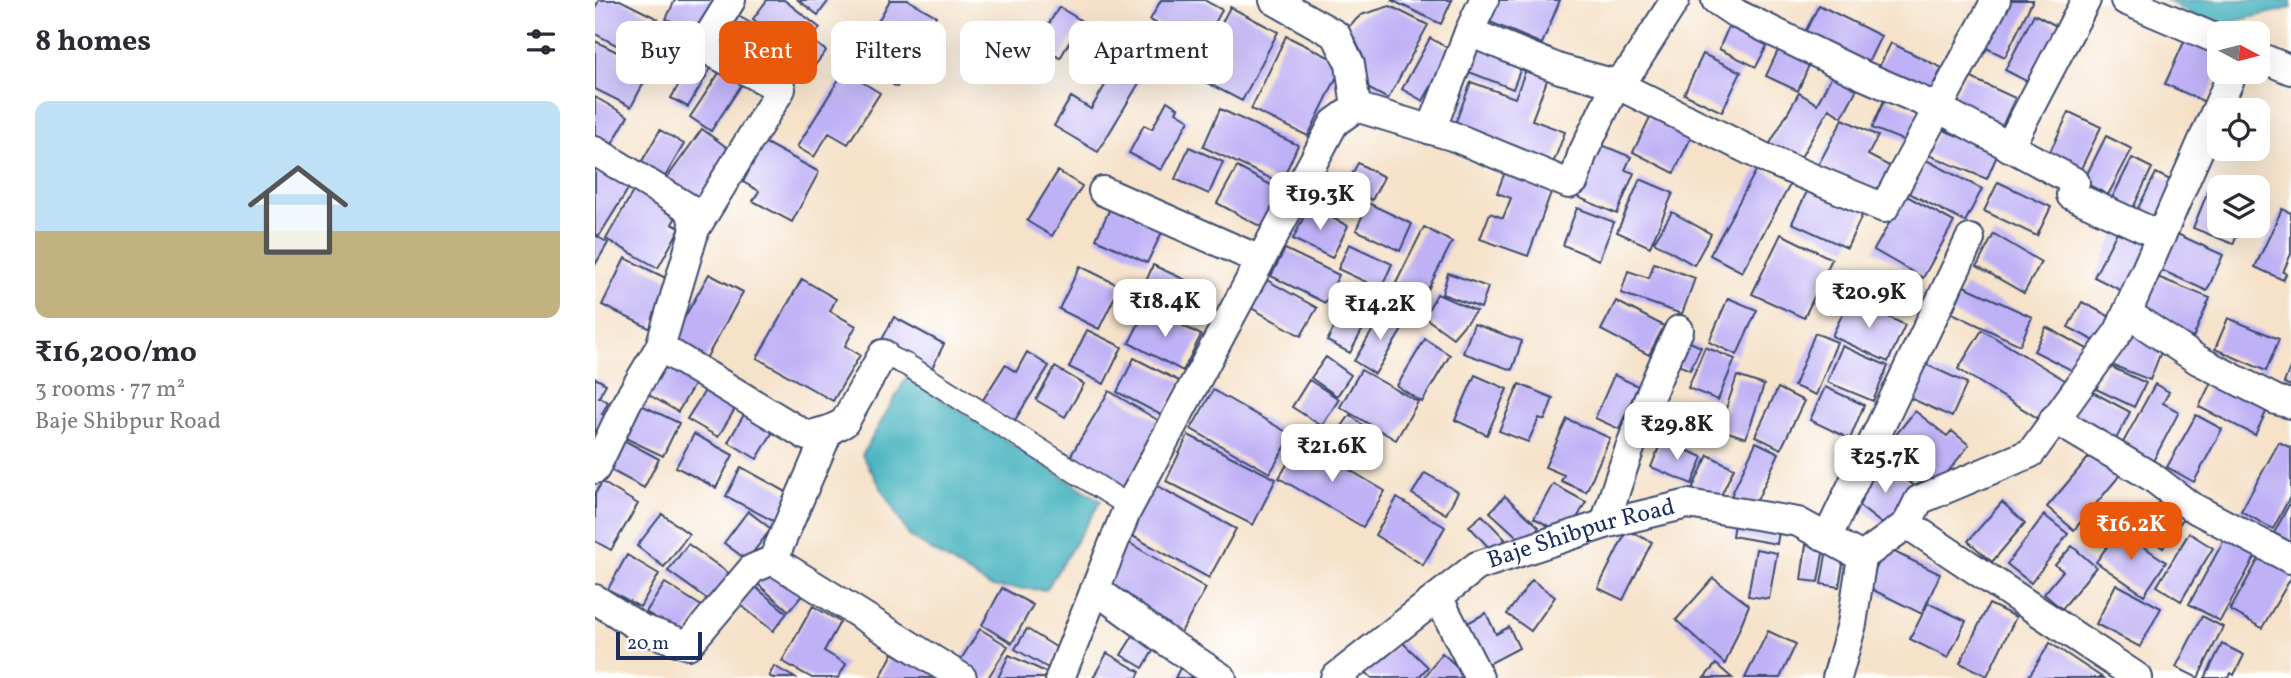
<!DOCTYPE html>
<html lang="en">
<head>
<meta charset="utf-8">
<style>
  body { margin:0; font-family:Vollkorn,serif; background:#f2f2f3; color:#2b2b33; height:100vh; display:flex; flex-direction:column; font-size:26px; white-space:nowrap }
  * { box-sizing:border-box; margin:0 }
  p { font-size:23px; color:#7c7c81 }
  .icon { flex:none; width:38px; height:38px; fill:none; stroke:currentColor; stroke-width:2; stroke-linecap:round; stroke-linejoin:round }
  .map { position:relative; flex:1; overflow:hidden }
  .panel { display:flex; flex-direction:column; background:#fff; width:595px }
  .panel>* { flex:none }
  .hud { position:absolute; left:21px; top:21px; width:665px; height:63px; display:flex; gap:14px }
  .needle { width:46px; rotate:97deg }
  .fabs { position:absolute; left:1612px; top:21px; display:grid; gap:14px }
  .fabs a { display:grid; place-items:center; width:63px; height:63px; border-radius:14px; background:#fff; box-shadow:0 7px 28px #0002; font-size:35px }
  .scale { position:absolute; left:21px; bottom:18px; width:86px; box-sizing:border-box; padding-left:7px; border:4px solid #1b2f5e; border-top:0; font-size:19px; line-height:24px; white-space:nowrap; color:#1b2f5e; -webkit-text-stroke:5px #fff; paint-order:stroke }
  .price { position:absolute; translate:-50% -60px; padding:0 16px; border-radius:14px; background:#fff; color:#222; font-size:23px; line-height:46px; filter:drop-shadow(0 2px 4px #0008) }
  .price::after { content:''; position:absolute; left:50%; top:42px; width:21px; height:16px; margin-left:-10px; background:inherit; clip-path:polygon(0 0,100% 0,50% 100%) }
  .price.on { background:#ea580c; color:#fff }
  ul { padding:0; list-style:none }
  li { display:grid; align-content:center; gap:14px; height:371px; padding:0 35px }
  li+li { border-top:2px solid #e1e1e2 }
  li span { display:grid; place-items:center; height:217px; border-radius:14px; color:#555 }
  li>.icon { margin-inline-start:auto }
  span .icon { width:126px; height:126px; fill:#fffc; stroke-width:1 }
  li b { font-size:30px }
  h2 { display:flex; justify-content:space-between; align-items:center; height:84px; padding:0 35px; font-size:30px }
  .tag { padding:0 24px; border-radius:14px; background:#fff; box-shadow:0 7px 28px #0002; font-size:24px; line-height:63px }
  .tag.on { background:#ea580c; color:#fff }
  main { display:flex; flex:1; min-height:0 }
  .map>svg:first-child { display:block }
  .water { fill:#41b0bc; stroke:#2e708d; stroke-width:2 }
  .building { fill:#bfb1f5 }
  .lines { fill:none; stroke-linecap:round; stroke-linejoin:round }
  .pedestrian-casing { stroke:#3c4a6e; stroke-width:24 }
  .minor-casing { stroke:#3c4a6e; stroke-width:32 }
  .pedestrian { stroke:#fff; stroke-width:21 }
  .minor { stroke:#fff; stroke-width:28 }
  .labels { text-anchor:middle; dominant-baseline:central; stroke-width:5; stroke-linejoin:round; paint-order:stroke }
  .street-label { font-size:24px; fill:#1b2f5e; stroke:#fff }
</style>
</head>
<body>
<main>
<section class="panel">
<h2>8 homes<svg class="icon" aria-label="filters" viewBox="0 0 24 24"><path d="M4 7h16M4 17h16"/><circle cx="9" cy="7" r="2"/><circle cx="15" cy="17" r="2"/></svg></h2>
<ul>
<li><span style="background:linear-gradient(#bfe0f5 60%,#c2b280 0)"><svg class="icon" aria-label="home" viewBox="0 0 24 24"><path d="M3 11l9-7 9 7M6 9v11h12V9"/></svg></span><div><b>₹16,200/mo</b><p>3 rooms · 77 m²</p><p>Baje Shibpur Road</p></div></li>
</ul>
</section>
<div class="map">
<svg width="1696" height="678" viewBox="0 0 1696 678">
  <rect width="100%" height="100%" fill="#fff"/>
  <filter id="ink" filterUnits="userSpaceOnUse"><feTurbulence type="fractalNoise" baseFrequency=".0143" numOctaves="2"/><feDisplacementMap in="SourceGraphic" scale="14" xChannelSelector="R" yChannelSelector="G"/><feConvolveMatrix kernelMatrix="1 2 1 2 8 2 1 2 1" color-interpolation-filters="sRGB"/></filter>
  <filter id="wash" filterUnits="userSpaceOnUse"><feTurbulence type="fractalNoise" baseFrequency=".00686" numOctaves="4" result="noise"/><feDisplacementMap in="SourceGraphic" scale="28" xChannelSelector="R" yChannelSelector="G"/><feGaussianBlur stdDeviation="1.57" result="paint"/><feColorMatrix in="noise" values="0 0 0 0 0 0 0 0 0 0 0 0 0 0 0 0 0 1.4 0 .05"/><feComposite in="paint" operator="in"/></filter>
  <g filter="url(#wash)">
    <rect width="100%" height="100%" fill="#f5e2c9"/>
    <!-- water -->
    <path class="water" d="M1572 0H1696V8L1616 27Z
      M312 377 506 501 451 590 396 587 314 536 267 455Z"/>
    <g id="blocks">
      <!-- building -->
      <path class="building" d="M4 0H25L63 19 44 57 0 34V8Z
        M80 0H121L104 35 71 19Z
        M172 0H189L225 28 216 39 231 51 217 69 201 57 204 54 158 19Z
        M203 0H234L223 15Z
        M295 0H313L341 16 302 87 260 63Z
        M566 0H609L627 10 607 48 555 20Z
        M796 0H857L846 24Z
        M896 0H965L947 44 888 19Z
        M1407 0H1438L1410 57 1385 45Z
        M1224 5 1286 36 1270 69 1207 38Z
        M795 6 833 25 793 99 767 85 752 28 766 15Z
        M464 7 487 21 465 58 442 44Z
        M635 7 683 32 647 101 599 76Z
        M136 12 168 30 150 62 118 43Z
        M1439 14 1467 29 1437 84 1410 70Z
        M1137 19 1176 38 1161 67 1124 49Z
        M1593 33 1624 47V73L1610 102 1570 84Z
        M691 36 748 64 713 136 656 109Z
        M835 38 856 50 828 101 807 89Z
        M882 38 930 57 918 89 869 70Z
        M0 41 56 69 36 107 0 89Z
        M1296 43 1347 68 1333 95 1283 69Z
        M1186 44 1217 58 1203 91 1171 76Z
        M103 51 120 61 93 107 76 98Z
        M1108 54 1146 72 1127 112 1089 94Z
        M526 58 550 73 503 152 459 126 476 97 496 109Z
        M935 59 957 67 937 120 970 132 956 169 857 132 876 82 920 98Z
        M128 67 149 81 116 131 95 117Z
        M1241 68 1266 81 1247 117 1234 109 1202 164 1173 147 1204 93 1222 104Z
        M249 71 285 93 253 144 234 133 219 157 202 147Z
        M1370 75 1420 98 1406 129 1356 105Z
        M0 97 33 116 13 151 0 143Z
        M1290 98 1327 114 1315 143 1277 128Z
        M572 101 583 108 581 112 594 120 566 170 534 153 549 125 557 129Z
        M1060 107 1101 127 1079 173 1038 152Z
        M625 109 703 145 686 183 608 147Z
        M1474 112 1506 127 1483 175 1451 160Z
        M1248 119 1283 136 1273 155 1300 169 1284 199 1222 167Z
        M1344 128 1403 153 1392 179 1333 155Z
        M107 129 142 155 107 204 72 178Z
        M65 130 89 144 67 182 43 168Z
        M1511 136 1537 149 1513 195 1488 182Z
        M169 142 224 172 197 222 158 201 164 191 148 182Z
        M1002 143 1036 157 1030 170 1039 173 1022 214 980 196Z
        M594 147 628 162 614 194 580 179Z
        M0 154 40 178 4 236 0 233Z
        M1537 158 1557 168 1537 210 1516 200Z
        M1331 160 1387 189 1370 222 1314 193Z
        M763 163 789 177 777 200 751 185Z
        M913 164 960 181 933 256 885 239 895 213 908 218 916 198 902 193Z
        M642 167 687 191 668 228 622 203Z
        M1163 167 1195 185 1147 272 1115 255Z
        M463 171 487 186 457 236 432 221Z
        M1561 173 1583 184 1562 225 1540 214Z
        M729 179 757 195 745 215 717 199Z
        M1045 179 1078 193 1055 247 1022 232Z
        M1403 182 1456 207 1442 236 1389 211Z
        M1216 183 1270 209 1252 248 1197 223Z
        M1615 186 1624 189V226H1646L1638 244 1598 228Z
        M40 188 84 212 77 224 85 228 63 268 11 239Z
        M1310 195 1359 222 1328 278 1279 250Z
        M773 203 817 224 805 251 761 230Z
        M517 204 569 228 552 263 501 239Z
        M714 206 753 226 737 258 698 239Z
        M982 208 1019 222 1004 260 968 245Z
        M1687 209 1696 213V254L1688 272 1691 274 1688 280 1660 267Z
        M1077 212 1116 234 1099 265 1059 242Z
        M829 227 857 242 821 313 793 299Z
        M1524 228 1556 245 1531 293 1499 277Z
        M1580 233 1628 255 1612 291 1564 269Z
        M1186 234 1237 259 1209 318 1157 294Z
        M1399 234 1446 262 1429 293 1382 266Z
        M0 235 13 243 0 265Z
        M754 244 797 264 786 289 743 269Z
        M690 249 744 275 730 303 676 276Z
        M30 258 79 282 56 329 7 305Z
        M1059 263 1100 278 1087 314 1026 293 1033 271 1054 278Z
        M558 265 597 283 582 315 544 298Z
        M485 266 525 286 504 329 464 309Z
        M853 273 893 287 886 308 847 294Z
        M114 274 148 292 108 364 74 345Z
        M1560 276 1615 298 1598 338 1544 316Z
        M668 278 722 308 706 336 653 306Z
        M207 279 241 299 235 311 261 326 250 346 265 355 238 401 162 358Z
        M762 285 785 297 755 353 732 341Z
        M1369 286 1437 317 1425 345 1357 313Z
        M842 294 881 311 858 338 829 317Z
        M1133 298 1162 310 1142 355 1114 342Z
        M1255 298 1310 325 1293 362 1237 336Z
        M1021 301 1069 326 1054 355 1006 330Z
        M1487 302 1523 321 1509 346 1473 327Z
        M552 307 606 335 588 371 534 343Z
        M790 310 811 323 780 374 759 361Z
        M299 317 349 344 335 372 284 345Z
        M1633 318 1684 339 1671 371 1620 349Z
        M879 324 927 341 917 370 868 353Z
        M1451 327 1500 353 1488 376 1439 351Z
        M1531 329 1569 344 1555 380 1517 365Z
        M492 330 527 347 509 384 474 367Z
        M1387 330 1473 382 1449 422 1363 369Z
        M1220 333 1242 342 1221 395 1199 386Z
        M1086 338 1106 347 1095 370 1076 362Z
        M830 339 855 355 827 402 802 386Z
        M1247 346 1293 366 1278 401 1232 382Z
        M1110 347 1140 359 1123 400 1093 388Z
        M432 352 454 366 418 423 386 403 410 365 421 372Z
        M71 357 104 376 83 412 51 393Z
        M731 357 756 375 742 396 716 378Z
        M539 358 586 382 568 416 522 392Z
        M1330 364 1372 383 1357 417 1315 398Z
        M1512 365 1551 383 1539 407 1501 389Z
        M1696 365V386L1689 383Z
        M460 367 489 384 470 417 441 400Z
        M766 370 823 402 801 440 745 407Z
        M880 375 912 389 892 435 860 420Z
        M1019 375 1043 386 1024 429 1000 418Z
        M1142 376 1169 385 1151 438 1124 429Z
        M0 378 11 384 4 397 13 402 7 414 16 419 0 443Z
        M1618 378 1674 406 1660 435 1604 407Z
        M714 380 744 399 727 426 697 407Z
        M924 384 958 398 950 420 944 418 933 442 904 431Z
        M1560 384 1574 392 1568 403 1584 412 1556 465 1525 448Z
        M113 386 143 404 123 437 92 419Z
        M1230 387 1269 405 1255 439 1215 420Z
        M1488 387 1535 412 1519 443 1471 418Z
        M1183 388 1209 401 1186 449 1160 436Z
        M618 390 697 435 675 473 596 429Z
        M514 391 566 422 528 489 475 457Z
        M40 402 84 423 68 456 24 435Z
        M151 411 180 428 162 459 133 442Z
        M1320 411 1352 436 1357 431 1374 445 1341 487 1291 447Z
        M755 415 785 439 774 452 745 429Z
        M1601 415 1627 429 1599 482 1572 467Z
        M972 419 1015 438 991 492 966 481 969 475 950 467Z
        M99 434 138 455 121 488 81 467Z
        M593 435 681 479 658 525 571 481Z
        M23 437 64 459 49 488 8 466Z
        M1067 440 1108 457 1097 484 1056 467Z
        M706 441 790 491 768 527 684 478Z
        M1161 442 1184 453 1159 507 1136 496Z
        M1684 442 1696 448V495L1678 529 1646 511Z
        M1499 451 1526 474 1479 530 1452 507Z
        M1113 455 1139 468 1123 502 1097 489Z
        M1286 460 1326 491 1295 530 1255 499Z
        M146 467 195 494 180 522 131 496Z
        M830 473 863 492 851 514 817 494Z
        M7 482 43 504 16 550 0 541V494Z
        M559 484 641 529 614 578 532 533Z
        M958 484 991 502 972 536 939 518Z
        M1570 493 1594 510 1568 548 1543 531Z
        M910 496 944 527 929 543 895 512Z
        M802 498 850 527 828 565 780 535Z
        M1696 501V542L1679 533Z
        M1407 502 1430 523 1397 562 1373 541Z
        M153 511 176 529 152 560 129 543Z
        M67 514 94 534 69 567 42 546Z
        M887 515 910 539 897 551 874 526Z
        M1449 515 1473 534 1436 583 1412 564Z
        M1140 517 1185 525 1182 544 1137 536Z
        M1032 530 1057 542 1028 600 1003 588Z
        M1524 530 1571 562 1549 595 1501 562Z
        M1634 531 1665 548 1625 621 1594 604Z
        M1594 533 1618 548 1586 601 1562 586Z
        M531 541 611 588 585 634 504 587Z
        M93 544 139 577 119 604 73 571Z
        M1211 545 1229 548 1223 582 1206 580Z
        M1477 546 1501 567 1467 609 1449 594 1468 571 1460 565Z
        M1291 548 1345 574 1327 614 1272 587Z
        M1670 548 1696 564V578L1667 628 1635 610Z
        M1161 549 1182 553 1174 599 1153 596Z
        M1232 549 1250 552 1244 587 1226 584Z
        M32 555 64 574 45 607 13 589Z
        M174 563 209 593 194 611 159 581Z
        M1118 578 1154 605 1130 664 1081 620Z
        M937 580 960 597 936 631 912 614Z
        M70 583 108 607 90 636 51 612Z
        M1521 584 1566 608 1545 647 1501 624Z
        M158 585 192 613 178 631 143 603Z
        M407 588 438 605 417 643 387 625Z
        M1333 603 1371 621 1353 658 1315 639Z
        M1394 604 1421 617 1392 676 1365 663Z
        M218 606 245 622 229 651 251 664 243 678H217L187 661Z
        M891 613 901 634 914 627 924 648 888 667 867 626Z
        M1607 616 1628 627 1603 678 1581 667Z
        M385 629 413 646 393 678H385L363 664Z
        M432 629 464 649 453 668 420 649Z
        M541 631 562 644 548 668 526 655Z
        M1173 631 1201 644 1185 678H1150Z
        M806 641 833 667 823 678H777L764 666 781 649 790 658Z
        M1455 643 1508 678H1437L1434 676Z
        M1627 644 1649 655 1639 675 1636 673 1634 678H1610Z
        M298 653 344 678H285Z
        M512 653 545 672 542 678H498Z
        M847 653 875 678H829Z
        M414 655 453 673 451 678H403Z
        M1121 664 1137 678H1109Z
        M179 666 200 678H178L174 676Z
        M586 666 610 678H580Z"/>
    </g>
  </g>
  <g filter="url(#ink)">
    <use href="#blocks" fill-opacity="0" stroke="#3c4a6e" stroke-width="2"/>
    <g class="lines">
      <!-- pedestrian casing -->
      <g class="pedestrian-casing">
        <path id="pedestrian" d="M288 354 312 365 534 506"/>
      </g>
      <!-- minor casing -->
      <g class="minor-casing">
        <g id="minor">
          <path d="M679 0 741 35 755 64 761 107"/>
          <path d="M1121 0 1142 14 1265 74 1343 108 1401 0"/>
          <path d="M1530 0 1624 40"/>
          <path d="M874 32 889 0"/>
          <path d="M1662 56 1696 70"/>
          <path d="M836 130 874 32 965 69 1021 84 1038 66 1080 0"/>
          <path d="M1414 147 1491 0"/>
          <path d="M0 151 95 209 100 229 65 347"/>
          <path d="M508 191 665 260"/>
          <path d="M100 229 186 89 107 47 136 0"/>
          <path d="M1532 313 1603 360 1681 400 1696 404"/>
          <path d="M1459 419 1557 477 1595 506 1696 559"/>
          <path d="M0 469 32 402 65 347 212 436 234 430 249 423 288 354"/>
          <path d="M1010 524C1030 457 1054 393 1084 330"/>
          <path d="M1312 524 1324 500 1436 453 1524 331 1638 72"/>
          <path d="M1232 538 1375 239"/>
          <path d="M178 560 234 430"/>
          <path d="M500 589 571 641 627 678"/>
          <path d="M843 597 884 678"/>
          <path d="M0 599 47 629 93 645 157 569 178 560 367 678"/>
          <path d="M465 678 531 512 739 123 761 107 857 136 974 184 979 181 987 155 1021 84 1174 160 1289 208 1343 108 1480 182 1476 195 1566 236"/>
          <path id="s1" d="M740 678 882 566 1010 524 1093 504 1203 522 1267 557 1312 524 1543 678"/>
          <path d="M1242 678 1257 624 1267 557"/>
        </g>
      </g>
      <!-- pedestrian -->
      <use href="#pedestrian" class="pedestrian"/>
      <!-- minor -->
      <use href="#minor" class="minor"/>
    </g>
  </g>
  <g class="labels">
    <!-- street labels -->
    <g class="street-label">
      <text stroke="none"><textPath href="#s1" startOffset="290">Baje Shibpur Road</textPath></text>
    </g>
  </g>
</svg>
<div class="fabs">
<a><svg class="needle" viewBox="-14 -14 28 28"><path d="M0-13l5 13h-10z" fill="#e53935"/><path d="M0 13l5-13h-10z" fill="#7c7c81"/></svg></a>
<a><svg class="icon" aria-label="locate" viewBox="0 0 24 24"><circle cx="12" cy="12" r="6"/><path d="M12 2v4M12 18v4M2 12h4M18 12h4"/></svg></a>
<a><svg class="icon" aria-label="layers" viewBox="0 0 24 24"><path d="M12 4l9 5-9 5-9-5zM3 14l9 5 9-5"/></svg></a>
</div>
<div class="scale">20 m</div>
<b class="price" style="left:725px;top:232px">₹19.3K</b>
<b class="price" style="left:1274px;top:330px">₹20.9K</b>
<b class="price" style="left:570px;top:339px">₹18.4K</b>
<b class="price" style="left:785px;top:342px">₹14.2K</b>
<b class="price" style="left:1082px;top:462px">₹29.8K</b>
<b class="price" style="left:737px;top:484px">₹21.6K</b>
<b class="price" style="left:1290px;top:495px">₹25.7K</b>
<b class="price on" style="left:1536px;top:562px">₹16.2K</b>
<div class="hud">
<a class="tag">Buy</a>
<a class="tag on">Rent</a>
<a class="tag">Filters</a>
<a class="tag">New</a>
<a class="tag">Apartment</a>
</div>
</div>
</main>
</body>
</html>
